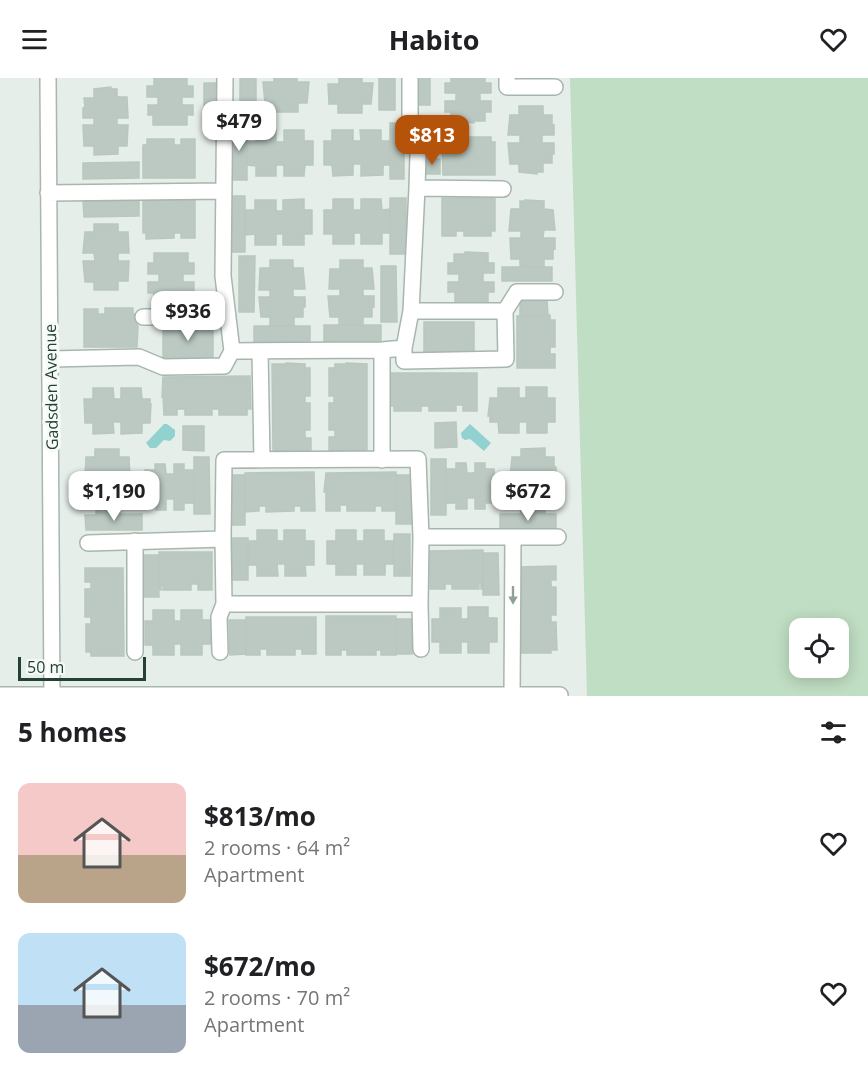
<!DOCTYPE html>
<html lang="en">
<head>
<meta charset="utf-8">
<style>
  body { margin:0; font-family:"Open Sans",sans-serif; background:#f6f6f6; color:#202124; height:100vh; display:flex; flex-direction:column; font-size:22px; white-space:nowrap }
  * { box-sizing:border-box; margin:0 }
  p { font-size:20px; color:#757577 }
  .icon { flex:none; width:33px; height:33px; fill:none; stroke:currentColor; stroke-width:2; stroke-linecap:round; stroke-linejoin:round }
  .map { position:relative; height:618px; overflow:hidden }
  .details { display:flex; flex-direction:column; background:#fff; flex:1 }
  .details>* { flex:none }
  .controls { position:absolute; left:789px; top:540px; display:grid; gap:12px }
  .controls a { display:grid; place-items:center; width:60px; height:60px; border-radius:12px; background:#fff; box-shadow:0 3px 15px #0003; font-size:30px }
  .scale { position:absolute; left:18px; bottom:15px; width:128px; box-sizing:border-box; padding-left:6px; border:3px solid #254034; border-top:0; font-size:16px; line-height:21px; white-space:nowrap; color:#254034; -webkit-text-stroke:4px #f7fbf8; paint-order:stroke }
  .price { position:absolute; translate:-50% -51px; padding:0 14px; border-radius:12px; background:#fff; color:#222; font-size:20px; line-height:39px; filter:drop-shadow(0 2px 3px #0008) }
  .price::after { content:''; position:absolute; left:50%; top:36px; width:18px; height:14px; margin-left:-9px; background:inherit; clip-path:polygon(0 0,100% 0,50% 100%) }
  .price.on { background:#b45309; color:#fff }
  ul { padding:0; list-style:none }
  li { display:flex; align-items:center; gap:18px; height:150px; padding:0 18px }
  li span { display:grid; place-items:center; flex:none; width:168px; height:120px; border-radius:12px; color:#555 }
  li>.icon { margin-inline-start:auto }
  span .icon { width:72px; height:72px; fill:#fffc; stroke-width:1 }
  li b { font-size:26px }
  h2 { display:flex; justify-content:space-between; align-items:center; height:72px; padding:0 18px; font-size:26px }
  header { display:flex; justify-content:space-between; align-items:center; height:78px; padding:0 18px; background:#fff; font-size:27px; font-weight:700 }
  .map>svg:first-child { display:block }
  .green { fill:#c0dec3; fill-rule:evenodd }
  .water { fill:#91d1cf }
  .building { fill:#bbc9c2; stroke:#b8c8bf; stroke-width:1.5 }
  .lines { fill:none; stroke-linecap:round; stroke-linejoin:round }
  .minor-casing { stroke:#a8b6af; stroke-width:18 }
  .minor { stroke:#fff; stroke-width:15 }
  .oneway { fill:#92a09a }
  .labels { text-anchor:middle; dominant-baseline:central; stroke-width:6; stroke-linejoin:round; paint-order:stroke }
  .street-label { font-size:16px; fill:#254034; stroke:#f7fbf8 }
</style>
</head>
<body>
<header><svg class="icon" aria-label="menu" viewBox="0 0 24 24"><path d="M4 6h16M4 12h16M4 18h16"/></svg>Habito<svg class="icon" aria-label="heart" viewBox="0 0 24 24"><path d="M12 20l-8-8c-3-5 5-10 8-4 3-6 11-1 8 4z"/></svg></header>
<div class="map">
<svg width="868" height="618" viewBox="0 0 868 618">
  <rect width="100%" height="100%" fill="#e6eee9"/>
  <!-- green -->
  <path class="green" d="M570 0H868V618H587ZM800 550H838V590H800Z"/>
  <!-- water -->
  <path class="water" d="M164 346H167L175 352V358L170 363 164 362 156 370H150L146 365Z
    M470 346 491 365 484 373 470 361 465 362 462 360 461 355Z"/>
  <!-- building -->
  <path class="building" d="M154 0H187V8H193V19H182V27H193V37H187V47H153V37H148V27H158V19H147V8H154Z
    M240 0H256V34H240Z
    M297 0V4H309L307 25H298V34H274V25H265L263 4H274V0Z
    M339 0H362V5H373L371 26H362V35H338V26H329L328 6H339Z
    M379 0H395V32H379Z
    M416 0H430V27H416Z
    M451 0H485V5H491V15H480V23H491V34H485V43H474V45L451 43V34H445V23H456V15H445V5H451Z
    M204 5H218L219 30H204Z
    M111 9V11H117V19H127L128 40H117V47H128L127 68H118V76L94 77V68H84L83 47H94V40H83V30L85 29 84 20H94V11Z
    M519 28H543V37H552V47H554V57H542V65H554V76H552V85H543V94H537V96L519 94V86H510L508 65H520V57H508L510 37H519Z
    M390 45H404V101H390Z
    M231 46H247V102H232Z
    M256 52H276V64H284V52H304V63H313V87H305L304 98H284V87H276V98H256V88L247 87V64H256Z
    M332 52H353V63H361L360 52H381V63H389L390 87H383V97L361 98V86H353V97L333 98 332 87H324V63H332Z
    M442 59H456V64H463V59H491V64H495V97H443Z
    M147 61H174V67H181V61H195V100H143V67H147Z
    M425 81H440V96H425Z
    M139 84V100L83 101V85Z
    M229 118H245V174H230Z
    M390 120H406V176H390Z
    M442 120H495V153H491V158H464V153H456V158H442Z
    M304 121V132H312V156H304V167H283V156H276V167H255V156L246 157V132H255V122H276V133H283V122Z
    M333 121H353V132H361V121H381L382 132 390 131V155H382V166H361V155H354V166H333V156H324V132H333Z
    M195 122V160H181V155H174V160L146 161V155H143V123Z
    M525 122 544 123V131L553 132 555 152H544L543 160H555V171L553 170V181H544V189L520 188V181H511L510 160H521V153H509L511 131H520V123H525Z
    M83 123H139V138L84 139Z
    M94 146H118V154H128L129 175H118V183H129L128 203H118V212H94V204H85L83 183H95L94 175H83L85 154H94Z
    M465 174 488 175V185H494V195H483V204H494V214H488V224H455V214H448V204H459V196H448V185H454V176H465Z
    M154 175H188V185H194V196H183V204H194V214H188V224H154V215H148V204H159V196H148V185H154Z
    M239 178H255L254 234H239Z
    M270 182H293V190H303L305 211H293V219H305V229H303V239H294V248H270V239H261L259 219H270V212H259L260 190H270Z
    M340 182H363V190H372L374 211H363V218H374V229H372V239H363V247H339V239H330L328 218H340V211H329L330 191H340Z
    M381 188H396L397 244H381Z
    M502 189H552V203H502Z
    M547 222 548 237 520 238V223Z
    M105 230H133V236H137V248H138L137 269H84V231H98V236H105Z
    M550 237V242H555V269H550V276H555V290H517V238Z
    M424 244H474V275H424Z
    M163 247H213V280H163Z
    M324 247H381V263H324Z
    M254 248H310V263L254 264Z
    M286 285 305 286V290H310V318H305V325H310V352H305V360H311V373H273L272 286H286Z
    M346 285 367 286V373H329V359H335V352H329V325H334V318H329V290H335V286H346Z
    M390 295H477V333H463V327H456V333H429V328H421V333H394V328H390Z
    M250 298 251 331H247V337H219V331H212V337H185V331H177V337H164L163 319H162L163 299Z
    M526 309H547V320H555V344H547V355H527V344H519V355H499L498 344H490V338H488L490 320H498V310H519V320H526Z
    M93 310H113L114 321H121V310H141L142 321H150V326H151L150 345H142V355L121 356V344H113L114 355 93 356V345H85L84 321H93Z
    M456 344 457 369 435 370V345Z
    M183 348H204V373L183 372Z
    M545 370V379H554V389H556V399H545V407H556L555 427H545V436H521V427H512L510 407H521V399L510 400 512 379H521V371Z
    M95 371H119V379H129L130 400H119V407H130L129 428H119L120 436H96V428H86L85 407H96V400H85L86 379H95Z
    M194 379H209L210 436H194Z
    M431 381H446V437H431Z
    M456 385H466L467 395H475V385H485V391H494L495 425H485V431H475V420H467V431H456V425H447L446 391H456Z
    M155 386H165L166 396H174V386H184V392H194V425H184V432H174V421H166V432H156V426H145L144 403H145V392H155Z
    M314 394 315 433H301V428H294V433L266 434V428H259V433L245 434V395Z
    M396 394V433H382V428H375V433H347V427H340V433H326V414H324L326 395Z
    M229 397H245V447H229Z
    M396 397H411L412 446H396Z
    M142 436V452H86L85 437Z
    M500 436H556V452H500Z
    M257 452H277V463H284V452H305V463H314V487H305L306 498H285V486H277L278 498H257V487H248V463H257Z
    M336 452H356V463H364V452H384V463H393V486H385V497H364V486H356V497H336V486H327V463H336Z
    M394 456H410V498H394Z
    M232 460H248V502H232Z
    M483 472V511H481V505H479V511H452V506H445V511H430V473Z
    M159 474H212V512H198V506H191V512H163V507H161V512H160Z
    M483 475H498L499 517H483Z
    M143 477H158L159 519H143Z
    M556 488V502H551V509H556V537H551V544H556L557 572H551V575H519L518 489Z
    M85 490H123L124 578H91V574H86V546H91V539H85V511H91V504H85Z
    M468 529H488V540H497V564H489V575H468V564H461V575H440V564H432V541H440V530H461V541H468Z
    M153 532H174V543H181V532H202V542H210L211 566H202V577H181V566H174V577H153V567H145V543H153Z
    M326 538H396V577H381V572H376V577H347V572H341V577H326Z
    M246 539H316V576H302V571H295V577H267V571H260V577H246Z
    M396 541H412V576H397Z
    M229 542H246V576L230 577Z"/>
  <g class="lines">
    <!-- minor casing -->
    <g class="minor-casing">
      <path id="minor" d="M48 0 52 618
        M507 0V9H555
        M417 110 503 111
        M48 115 224 113
        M505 233 517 214H555
        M143 239H228
        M404 270V283L506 281 505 233H411
        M382 272V382
        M232 273 382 272 404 270 411 233 417 110 418 76 410 37V0
        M260 273 262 382
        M51 281 139 279 163 289 224 288 232 273 223 198 225 0
        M223 461 224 382 418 381 421 459
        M135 463V574
        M88 465 223 461 224 526H420L421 459H558
        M420 526 421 571
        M220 574 219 539 224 526
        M0 617H560
        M512 617 513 459"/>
    </g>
    <!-- minor -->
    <use href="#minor" class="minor"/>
  </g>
  <!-- one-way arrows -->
  <defs><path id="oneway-solid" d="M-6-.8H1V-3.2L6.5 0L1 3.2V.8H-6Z" transform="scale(1.5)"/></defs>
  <use class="oneway" href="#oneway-solid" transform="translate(513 517) rotate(90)"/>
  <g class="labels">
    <!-- street labels -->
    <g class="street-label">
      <text transform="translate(51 309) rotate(-91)">Gadsden Avenue</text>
    </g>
  </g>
</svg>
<div class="controls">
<a><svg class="icon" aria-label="locate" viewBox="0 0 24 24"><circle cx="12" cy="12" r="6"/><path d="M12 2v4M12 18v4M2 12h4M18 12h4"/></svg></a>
</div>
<div class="scale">50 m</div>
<b class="price" style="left:239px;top:74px">$479</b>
<b class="price on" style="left:432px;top:88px">$813</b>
<b class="price" style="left:188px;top:264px">$936</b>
<b class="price" style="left:114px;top:444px">$1,190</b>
<b class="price" style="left:528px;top:444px">$672</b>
</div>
<section class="details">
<h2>5 homes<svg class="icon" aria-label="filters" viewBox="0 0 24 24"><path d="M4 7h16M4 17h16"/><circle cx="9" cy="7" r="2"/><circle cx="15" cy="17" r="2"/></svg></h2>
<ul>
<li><span style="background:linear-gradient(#f6c9c9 60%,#b9a48a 0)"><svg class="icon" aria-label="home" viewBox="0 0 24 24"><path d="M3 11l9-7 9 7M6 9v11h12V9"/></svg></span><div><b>$813/mo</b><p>2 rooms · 64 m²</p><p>Apartment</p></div><svg class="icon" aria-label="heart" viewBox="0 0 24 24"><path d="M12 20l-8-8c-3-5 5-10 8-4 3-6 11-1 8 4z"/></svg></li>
<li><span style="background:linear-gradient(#bfe0f5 60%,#9aa5b1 0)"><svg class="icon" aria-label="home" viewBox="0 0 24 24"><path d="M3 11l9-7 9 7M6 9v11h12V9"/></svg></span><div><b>$672/mo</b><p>2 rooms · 70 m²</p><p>Apartment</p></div><svg class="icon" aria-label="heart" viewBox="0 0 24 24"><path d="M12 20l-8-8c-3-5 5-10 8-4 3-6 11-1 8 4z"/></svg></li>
</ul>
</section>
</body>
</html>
